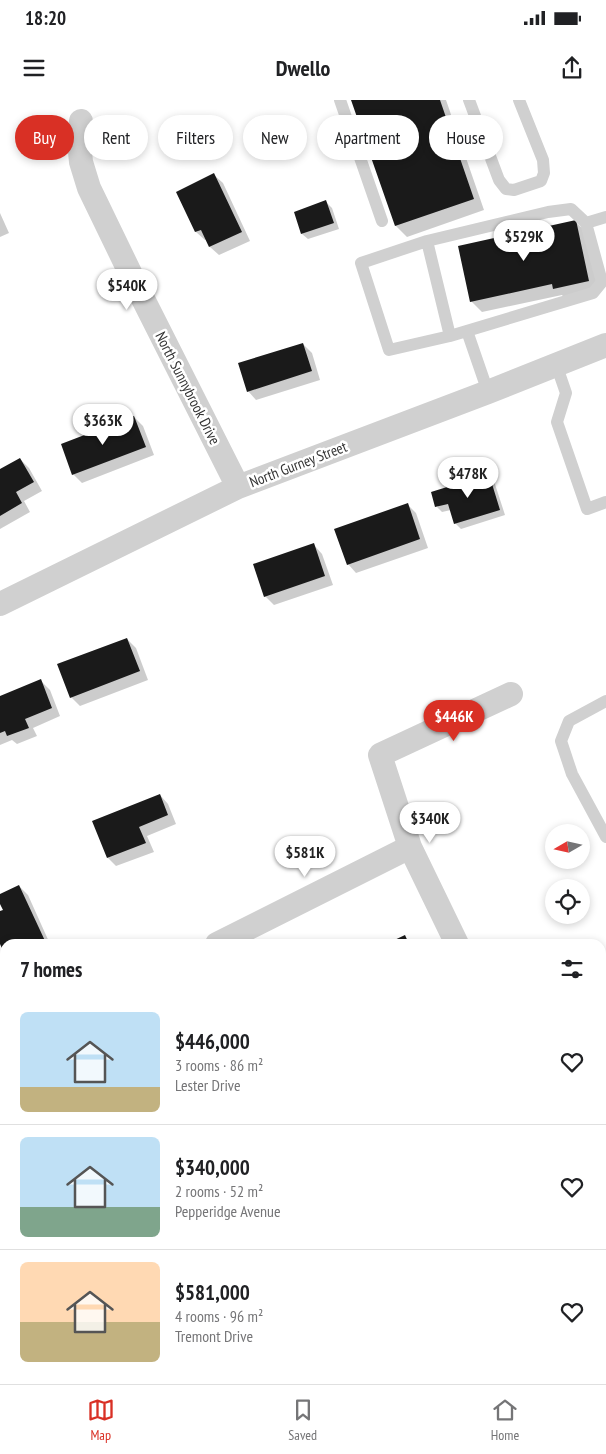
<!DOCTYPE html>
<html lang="en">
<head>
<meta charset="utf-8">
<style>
  body { margin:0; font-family:"PT Sans Narrow",sans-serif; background:#f6f6f6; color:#202124; height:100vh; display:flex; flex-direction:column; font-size:19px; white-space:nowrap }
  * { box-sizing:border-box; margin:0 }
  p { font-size:16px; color:#757577 }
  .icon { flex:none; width:28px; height:28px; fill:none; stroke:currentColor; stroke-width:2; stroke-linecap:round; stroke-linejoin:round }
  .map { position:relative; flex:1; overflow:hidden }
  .side { position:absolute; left:0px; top:839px; width:606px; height:446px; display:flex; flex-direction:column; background:#fff; border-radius:15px 15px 0 0; box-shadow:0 2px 8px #0003 }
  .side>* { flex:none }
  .guide { position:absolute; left:15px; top:15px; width:576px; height:45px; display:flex; gap:10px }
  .needle { width:32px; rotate:261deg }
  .fabs { position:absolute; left:545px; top:724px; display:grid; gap:10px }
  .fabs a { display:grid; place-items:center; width:45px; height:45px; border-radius:50%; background:#fff; box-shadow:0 2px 8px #0003; font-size:25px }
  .price { position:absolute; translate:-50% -42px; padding:0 11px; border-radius:18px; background:#fff; color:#222; font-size:16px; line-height:32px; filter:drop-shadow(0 1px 2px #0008) }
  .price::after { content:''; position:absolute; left:50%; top:30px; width:15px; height:11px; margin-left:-8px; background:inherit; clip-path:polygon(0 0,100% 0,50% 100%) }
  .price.current { background:#d93025; color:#fff }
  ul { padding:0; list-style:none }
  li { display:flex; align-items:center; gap:15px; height:125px; padding:0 20px }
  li+li { border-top:1px solid #e0e0e0 }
  li span { display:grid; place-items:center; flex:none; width:140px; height:100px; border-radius:8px; color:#555 }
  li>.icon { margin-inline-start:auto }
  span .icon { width:60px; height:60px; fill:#fffc; stroke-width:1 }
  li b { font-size:21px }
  h2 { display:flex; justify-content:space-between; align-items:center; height:60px; padding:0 20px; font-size:21px }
  .chip { padding:0 18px; border-radius:22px; background:#fff; box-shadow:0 2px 8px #0003; font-size:18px; line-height:45px }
  .chip.current { background:#d93025; color:#fff }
  .status { display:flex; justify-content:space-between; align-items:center; height:35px; padding:0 25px; background:#fff; direction:ltr }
  .status svg { height:14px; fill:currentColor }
  header { display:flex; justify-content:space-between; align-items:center; height:65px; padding:0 20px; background:#fff; font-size:22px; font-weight:700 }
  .dock { display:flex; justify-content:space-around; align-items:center; height:70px; border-top:1px solid #e0e0e0; background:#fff; font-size:14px; color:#757577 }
  .dock a { display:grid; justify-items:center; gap:2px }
  .dock .current { color:#d93025 }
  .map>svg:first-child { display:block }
  .shadow { fill:#0003 }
  .building { fill:#1a1a1a }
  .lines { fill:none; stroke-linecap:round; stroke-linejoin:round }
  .lane { stroke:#d0d0d0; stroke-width:12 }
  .street { stroke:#d0d0d0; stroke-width:24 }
  .labels { text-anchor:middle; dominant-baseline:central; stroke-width:5; stroke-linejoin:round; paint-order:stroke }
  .street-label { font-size:15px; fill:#333; stroke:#fff }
</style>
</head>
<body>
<div class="status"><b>18:20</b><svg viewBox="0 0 49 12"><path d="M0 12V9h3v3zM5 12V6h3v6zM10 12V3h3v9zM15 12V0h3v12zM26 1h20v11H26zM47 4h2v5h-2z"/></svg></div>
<header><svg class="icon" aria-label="menu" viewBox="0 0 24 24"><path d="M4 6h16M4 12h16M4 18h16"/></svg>Dwello<svg class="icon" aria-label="share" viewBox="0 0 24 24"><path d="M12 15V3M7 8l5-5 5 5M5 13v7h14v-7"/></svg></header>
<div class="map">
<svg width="606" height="1284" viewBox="0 0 606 1284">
  <rect width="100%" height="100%" fill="#fff"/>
  <!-- shadow -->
  <path class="shadow" d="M353 0H446L484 110 407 137 396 126Z
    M214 75 223 83 250 141 219 155 210 147 207 139 205 140 196 132 177 92Z
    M326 102 332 108 339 129 308 139 302 134Z
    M0 113 9 133 0 137Z
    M576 122 587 133 600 192 565 199 562 195 482 212 471 201Z
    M303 244 312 253 320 280 256 300 248 291Z
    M134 317 143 326 154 355 82 383 73 374Z
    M20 359 29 368 42 391 24 401 30 412 0 429V370Z
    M488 376 494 381 505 415 461 429 455 423 451 410 442 412 437 407Z
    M408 405 416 413 428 448 356 473 348 464Z
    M314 445 322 454 333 485 274 505 265 496Z
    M127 539 136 548 148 580 80 606 71 597Z
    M41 581 50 590 60 616 33 628 37 636 17 644 12 640 0 645V598Z
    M160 695 168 704 176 724 147 736 154 752 116 766 108 758Z
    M19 786 28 795 50 844H5V852L0 842V812L4 810 0 801V795Z
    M601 955 606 964V973L601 975Z
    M601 980 604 987 601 988Z
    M5 1030V1092L3 1093 0 1090V1032Z
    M5 1219V1269L0 1271V1221Z
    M361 1280H393L395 1284H368L366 1281 363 1282Z"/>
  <!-- building -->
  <path class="building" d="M351 0H440L474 99 395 126Z
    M214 73 242 132 209 147 201 130 195 132 176 92Z
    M326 100 334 123 301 134 294 112Z
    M576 120 589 181 553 189 552 184 470 202 458 146Z
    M303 243 312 271 247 292 238 263Z
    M134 316 146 347 72 375 61 344Z
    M20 358 34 382 16 392 22 403 0 416V369Z
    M489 374 500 410 454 424 448 404 435 407 431 392Z
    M408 403 420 439 347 465 334 429Z
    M314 443 325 476 264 497 253 464Z
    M127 538 140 571 70 598 57 564Z
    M41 579 52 608 25 619 29 628 7 636 5 631 0 633V596Z
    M160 694 168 715 139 727 146 743 107 758 92 721Z
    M19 785 46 843 5 844V855L0 844V811L3 810 0 804V794Z
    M405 835 409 844H386Z
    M5 1028V1079L0 1082V1031Z
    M5 1218V1243L2 1244 5 1251V1258L0 1259V1220Z
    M365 1280H379L370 1284H366Z"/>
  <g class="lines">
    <!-- lane -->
    <path class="lane" d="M340 0 382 121
      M469 0 499 80 506 89 514 90 541 81 544 73 543 60 519 0
      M571 109 586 123 602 182 593 193 450 236 427 141 548 112Z
      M586 123 606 117
      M427 141 361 163 389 250 450 236
      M467 231 488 292
      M556 264 566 293 557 322 587 409 606 402
      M606 601 569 621 561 641 572 674 606 737"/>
    <!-- street -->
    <path class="street" d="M81 21 79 41 81 62 89 88 135 183 238 387
      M0 504 238 387 488 292 606 245
      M217 844 410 747
      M457 844 410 747 380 655 511 594
      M0 951 5 949
      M601 1036 606 1034
      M269 1280 276 1284
      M100 1284 108 1280
      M294 1284V1280"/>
  </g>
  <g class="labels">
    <!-- street labels -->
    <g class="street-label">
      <text transform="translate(188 288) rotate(63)">North Sunnybrook Drive</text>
      <text transform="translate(298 364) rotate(-21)">North Gurney Street</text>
    </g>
  </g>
</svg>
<div class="fabs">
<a><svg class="needle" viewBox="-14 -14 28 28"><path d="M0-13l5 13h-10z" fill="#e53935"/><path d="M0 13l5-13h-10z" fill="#757577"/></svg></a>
<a><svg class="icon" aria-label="locate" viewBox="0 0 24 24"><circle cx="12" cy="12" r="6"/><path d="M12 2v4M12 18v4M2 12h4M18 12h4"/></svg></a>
</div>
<b class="price" style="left:524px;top:162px">$529K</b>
<b class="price" style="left:127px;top:211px">$540K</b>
<b class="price" style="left:103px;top:346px">$363K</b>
<b class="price" style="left:468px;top:399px">$478K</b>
<b class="price current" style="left:454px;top:642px">$446K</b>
<b class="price" style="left:430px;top:744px">$340K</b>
<b class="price" style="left:305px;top:778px">$581K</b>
<div class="guide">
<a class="chip current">Buy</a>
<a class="chip">Rent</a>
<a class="chip">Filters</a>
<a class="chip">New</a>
<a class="chip">Apartment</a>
<a class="chip">House</a>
</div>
<section class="side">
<h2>7 homes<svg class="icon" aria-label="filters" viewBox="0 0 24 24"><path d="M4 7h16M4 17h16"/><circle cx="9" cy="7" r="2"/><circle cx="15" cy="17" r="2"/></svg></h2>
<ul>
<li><span style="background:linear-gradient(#bfe0f5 75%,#c2b280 0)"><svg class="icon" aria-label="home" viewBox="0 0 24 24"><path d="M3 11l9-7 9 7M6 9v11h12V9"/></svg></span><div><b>$446,000</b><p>3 rooms · 86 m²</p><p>Lester Drive</p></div><svg class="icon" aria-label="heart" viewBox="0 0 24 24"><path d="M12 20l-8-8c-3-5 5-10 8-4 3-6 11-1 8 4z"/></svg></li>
<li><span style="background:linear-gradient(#bfe0f5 70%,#7fa58c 0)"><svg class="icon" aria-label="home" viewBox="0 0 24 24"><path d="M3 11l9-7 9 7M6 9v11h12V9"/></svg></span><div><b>$340,000</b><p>2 rooms · 52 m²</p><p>Pepperidge Avenue</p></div><svg class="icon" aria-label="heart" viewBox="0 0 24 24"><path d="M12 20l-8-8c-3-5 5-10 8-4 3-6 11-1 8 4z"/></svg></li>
<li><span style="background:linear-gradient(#ffd9b3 60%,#c2b280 0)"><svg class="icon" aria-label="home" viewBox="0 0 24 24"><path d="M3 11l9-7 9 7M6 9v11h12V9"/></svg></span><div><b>$581,000</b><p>4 rooms · 96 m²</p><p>Tremont Drive</p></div><svg class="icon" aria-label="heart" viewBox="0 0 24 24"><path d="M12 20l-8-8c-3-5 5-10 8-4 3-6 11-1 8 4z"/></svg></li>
</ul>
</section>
</div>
<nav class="dock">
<a class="current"><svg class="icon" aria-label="map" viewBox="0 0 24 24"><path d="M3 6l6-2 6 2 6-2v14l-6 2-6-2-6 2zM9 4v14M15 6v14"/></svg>Map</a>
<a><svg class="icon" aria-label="saved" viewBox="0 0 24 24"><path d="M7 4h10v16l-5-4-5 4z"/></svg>Saved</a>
<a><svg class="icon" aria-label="home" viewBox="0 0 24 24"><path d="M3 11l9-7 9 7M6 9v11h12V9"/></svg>Home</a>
</nav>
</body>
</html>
